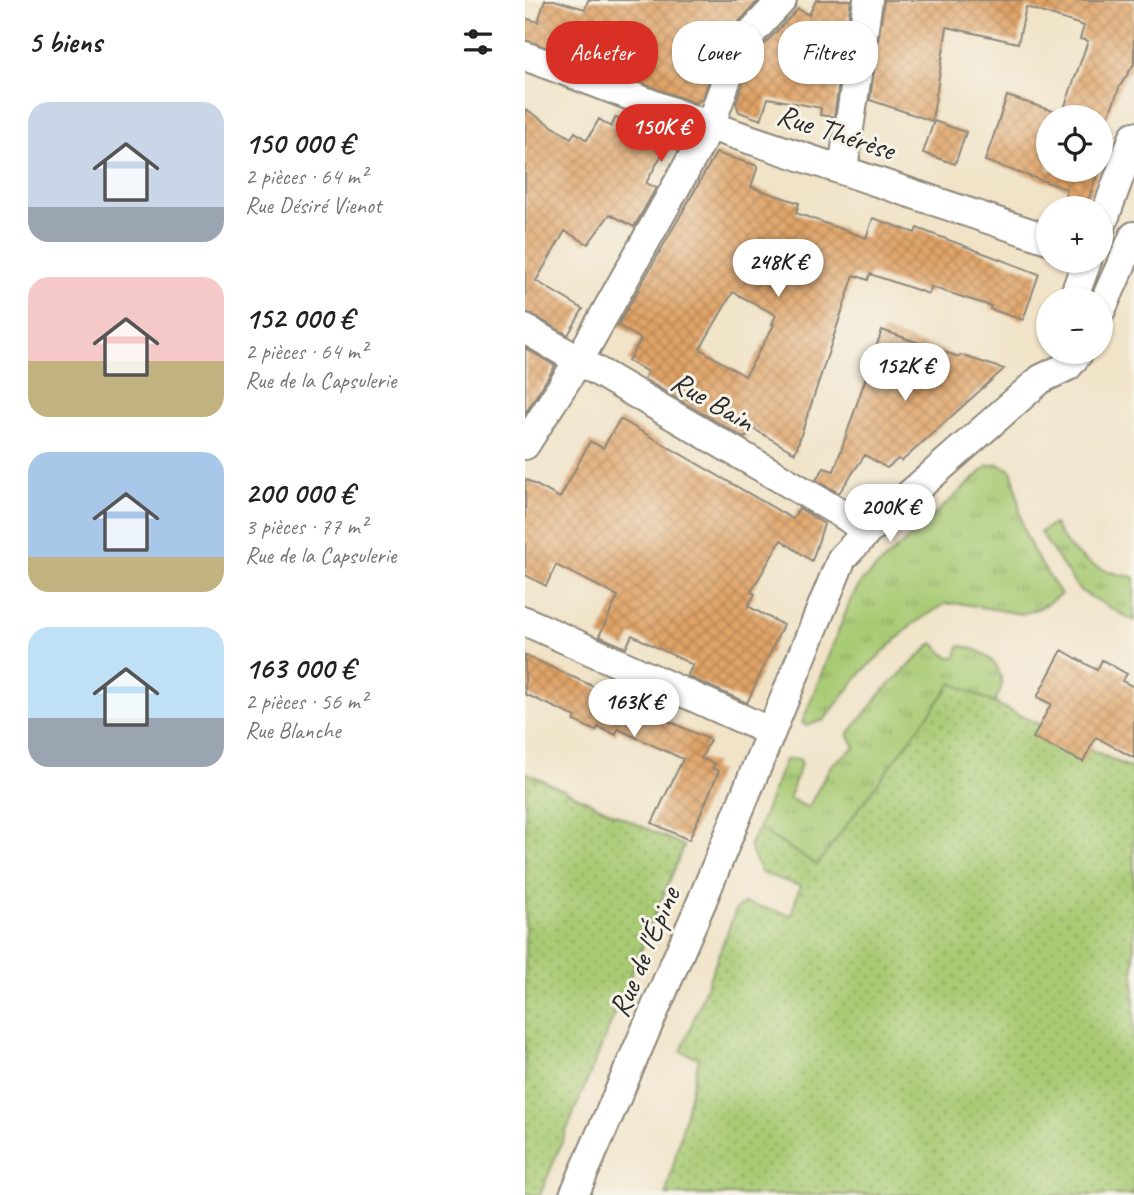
<!DOCTYPE html>
<html lang="fr">
<head>
<meta charset="utf-8">
<style>
  body { margin:0; font-family:Caveat,sans-serif; background:#f6f6f6; color:#222; height:100vh; display:flex; flex-direction:column; font-size:26px; white-space:nowrap }
  * { box-sizing:border-box; margin:0 }
  p { font-size:23px; color:#767676 }
  .icon { flex:none; width:38px; height:38px; fill:none; stroke:currentColor; stroke-width:2; stroke-linecap:round; stroke-linejoin:round }
  .map { position:relative; flex:1; overflow:hidden }
  .panel { display:flex; flex-direction:column; background:#fff; width:525px }
  .panel>* { flex:none }
  .top-card { position:absolute; left:21px; top:21px; width:483px; height:63px; display:flex; gap:14px }
  .buttons { position:absolute; left:511px; top:105px; display:grid; gap:14px }
  .buttons a { display:grid; place-items:center; width:77px; height:77px; border-radius:50%; background:#fff; box-shadow:0 2px 5px #0004; font-size:35px }
  .price { position:absolute; translate:-50% -60px; padding:0 16px; border-radius:24px; background:#fff; color:#222; font-size:23px; line-height:46px; filter:drop-shadow(0 2px 4px #0008) }
  .price::after { content:''; position:absolute; left:50%; top:42px; width:21px; height:16px; margin-left:-10px; background:inherit; clip-path:polygon(0 0,100% 0,50% 100%) }
  .price.selected { background:#d93025; color:#fff }
  ul { padding:0; list-style:none }
  li { display:flex; align-items:center; gap:21px; height:175px; padding:0 28px }
  li span { display:grid; place-items:center; flex:none; width:196px; height:140px; border-radius:21px; color:#555 }
  li>.icon { margin-inline-start:auto }
  span .icon { width:84px; height:84px; fill:#fffc; stroke-width:1 }
  li b { font-size:30px }
  h2 { display:flex; justify-content:space-between; align-items:center; height:84px; padding:0 28px; font-size:30px }
  .pill { padding:0 24px; border-radius:28px; background:#fff; box-shadow:0 2px 5px #0004; font-size:24px; line-height:63px }
  .pill.selected { background:#d93025; color:#fff }
  main { display:flex; flex:1; min-height:0 }
  .map>svg:first-child { display:block }
  .grass { fill:url(#grass-tufts); stroke:#6a7a4f; stroke-width:2 }
  .park { fill:url(#park-dots); stroke:#6a7a4f; stroke-width:2 }
  .building { fill:url(#building-cross-hatch); fill-rule:evenodd }
  .lines { fill:none; stroke-linecap:round; stroke-linejoin:round }
  .minor-casing { stroke:#8e8779; stroke-width:32 }
  .minor { stroke:#fff; stroke-width:28 }
  .labels { text-anchor:middle; dominant-baseline:central; stroke-width:6; stroke-linejoin:round; paint-order:stroke }
  .street-label { font-size:30px; fill:#2b2b2b; stroke:#f7f3e8 }
</style>
</head>
<body>
<main>
<section class="panel">
<h2>5 biens<svg class="icon" aria-label="filters" viewBox="0 0 24 24"><path d="M4 7h16M4 17h16"/><circle cx="9" cy="7" r="2"/><circle cx="15" cy="17" r="2"/></svg></h2>
<ul>
<li><span style="background:linear-gradient(#c9d6e8 75%,#9aa5b1 0)"><svg class="icon" aria-label="home" viewBox="0 0 24 24"><path d="M3 11l9-7 9 7M6 9v11h12V9"/></svg></span><div><b>150 000 €</b><p>2 pièces · 64 m²</p><p>Rue Désiré Vienot</p></div></li>
<li><span style="background:linear-gradient(#f6c9c9 60%,#c2b280 0)"><svg class="icon" aria-label="home" viewBox="0 0 24 24"><path d="M3 11l9-7 9 7M6 9v11h12V9"/></svg></span><div><b>152 000 €</b><p>2 pièces · 64 m²</p><p>Rue de la Capsulerie</p></div></li>
<li><span style="background:linear-gradient(#a9c7e8 75%,#c2b280 0)"><svg class="icon" aria-label="home" viewBox="0 0 24 24"><path d="M3 11l9-7 9 7M6 9v11h12V9"/></svg></span><div><b>200 000 €</b><p>3 pièces · 77 m²</p><p>Rue de la Capsulerie</p></div></li>
<li><span style="background:linear-gradient(#bfe0f5 65%,#9aa5b1 0)"><svg class="icon" aria-label="home" viewBox="0 0 24 24"><path d="M3 11l9-7 9 7M6 9v11h12V9"/></svg></span><div><b>163 000 €</b><p>2 pièces · 56 m²</p><p>Rue Blanche</p></div></li>
</ul>
</section>
<div class="map">
<svg width="609" height="1195" viewBox="0 0 609 1195">
  <defs>
    <pattern id="grass-tufts" width="24" height="20" patternUnits="userSpaceOnUse" patternTransform="scale(1.75)"><rect width="24" height="20" fill="#a8ca73"/><path d="M3 7l-1-3M5 7V3M7 7l1-3M15 17l-1-3M17 17v-4M19 17l1-3" fill="none" stroke="#89a45f"/></pattern>
    <pattern id="park-dots" width="8" height="8" patternUnits="userSpaceOnUse" patternTransform="scale(1.75)"><rect width="8" height="8" fill="#a8ca73"/><path d="M2 2h.1M6 6h.1" fill="none" stroke="#89a45f" stroke-width="1.8" stroke-linecap="round"/></pattern>
    <pattern id="building-cross-hatch" width="8" height="8" patternUnits="userSpaceOnUse" patternTransform="scale(1.75)"><rect width="8" height="8" fill="#e0a366"/><path d="M0 0l8 8M0 8l8-8" fill="none" stroke="#b68554"/></pattern>
  </defs>
  <rect width="100%" height="100%" fill="#f7f3e8"/>
  <filter id="ink" filterUnits="userSpaceOnUse"><feTurbulence type="fractalNoise" baseFrequency=".0143" numOctaves="2"/><feDisplacementMap in="SourceGraphic" scale="14" xChannelSelector="R" yChannelSelector="G"/><feConvolveMatrix kernelMatrix="1 2 1 2 8 2 1 2 1" color-interpolation-filters="sRGB"/></filter>
  <filter id="wash" filterUnits="userSpaceOnUse"><feTurbulence type="fractalNoise" baseFrequency=".00686" numOctaves="4" result="noise"/><feDisplacementMap in="SourceGraphic" scale="28" xChannelSelector="R" yChannelSelector="G"/><feGaussianBlur stdDeviation="1.57" result="paint"/><feColorMatrix in="noise" values="0 0 0 0 0 0 0 0 0 0 0 0 0 0 0 0 0 1.4 0 .05"/><feComposite in="paint" operator="in"/></filter>
  <g filter="url(#wash)">
    <rect width="100%" height="100%" fill="#f0e3c7"/>
    <!-- grass -->
    <path class="grass" d="M472 464 485 469C495 488 492 512 500 532 508 555 523 574 536 594L515 608 496 614 438 604H420L388 624 338 671 299 720 281 726 277 723 326 599 337 581 455 473 463 466Z
      M529 524C545 557 573 573 609 577V621L554 590 515 532Z
      M408 643 423 657H431L434 646C454 646 480 664 476 688 475 692 471 699 469 703L609 770 292 865 233 829 260 760 275 759 276 764 264 798 283 808 306 765 330 747 323 734 358 691Z"/>
    <!-- park -->
    <path class="park" d="M427 683 609 770V1195H141L174 1058 156 1052 211 909 220 903 266 915 275 886 236 873 224 846 233 829 292 865Z
      M0 772 159 846 15 1195H0Z"/>
    <g id="blocks">
      <!-- building -->
      <path class="building" d="M20 0H29L60 9 63 0H234L201 36 177 99 170 103 0 40V18L13 22Z
        M291 0H326L309 117 295 115 296 108 243 98 236 120 214 112 211 103 228 56 273 9 284 15Z
        M359 0H609V64L595 86 583 117H536L563 41 555 39 559 26 501 7 493 43 422 27 407 121 345 100Z
        M482 96 534 113 532 117H523V170H574L560 208H536L542 189 460 161Z
        M0 109 46 138 50 132 62 140 74 119 86 127 91 117 141 147 121 183 131 188 109 227 85 214 63 244 40 231 11 281 58 309 43 335 8 315 0 312Z
        M409 121 441 132 430 164 398 153Z
        M191 153 233 166 226 187 274 203 271 213 341 238 348 218 390 233 392 228 514 274 498 320 465 309 466 306 406 287 404 294 345 274 343 280 329 275 270 453 227 428 220 438 119 379 123 372 103 361 116 339 93 325ZM208 292 251 315 247 324 249 325 220 376 175 349Z
        M357 330 434 357 435 355 479 369 377 461 373 459 362 468 340 455 314 493 291 480 299 468 309 471Z
        M0 348 30 366 0 414Z
        M95 419 268 519 274 508 299 524 287 561 256 540 226 592 230 594 223 606 258 625 222 703 162 676 168 665 107 635 101 648 74 636 93 596 31 565 21 586 0 575V479L35 498 65 441 78 448Z
        M537 650 572 670 577 660 602 674 597 681 609 687V758L571 737 558 762 508 738 526 704 512 697Z
        M0 655 185 740 176 758 190 764 187 768 194 771 164 840 127 823 158 759 93 729 91 735 73 727 71 731 49 721 51 717 0 694Z"/>
    </g>
  </g>
  <g filter="url(#ink)">
    <use href="#blocks" fill-opacity="0" stroke="#8e8779" stroke-width="2"/>
    <g class="lines">
      <!-- minor casing -->
      <g class="minor-casing">
        <path id="minor" d="M0 56 185 126 523 239
          M318 169 343 0
          M576 227 609 136
          M548 299 562 261
          M576 310 609 236
          M0 329 322 517 342 532
          M0 445 54 360 185 126 213 47 257 0
          M0 621 246 732
          M49 1195 177 901 317 558 342 532 516 379 543 366 554 352"/>
      </g>
      <!-- minor -->
      <use href="#minor" class="minor"/>
    </g>
  </g>
  <g class="labels">
    <!-- street labels -->
    <g class="street-label">
      <text transform="translate(311 132) rotate(18)">Rue Thérèse</text>
      <text transform="translate(188 401) rotate(30)">Rue Bain</text>
      <text transform="translate(119 952) rotate(-67)">Rue de l'Épine</text>
    </g>
  </g>
</svg>
<div class="buttons">
<a><svg class="icon" aria-label="locate" viewBox="0 0 24 24"><circle cx="12" cy="12" r="6"/><path d="M12 2v4M12 18v4M2 12h4M18 12h4"/></svg></a>
<a>+</a>
<a>−</a>
</div>
<b class="price selected" style="left:136px;top:164px">150K €</b>
<b class="price" style="left:253px;top:299px">248K €</b>
<b class="price" style="left:380px;top:403px">152K €</b>
<b class="price" style="left:365px;top:544px">200K €</b>
<b class="price" style="left:109px;top:739px">163K €</b>
<div class="top-card">
<a class="pill selected">Acheter</a>
<a class="pill">Louer</a>
<a class="pill">Filtres</a>
</div>
</div>
</main>
</body>
</html>
